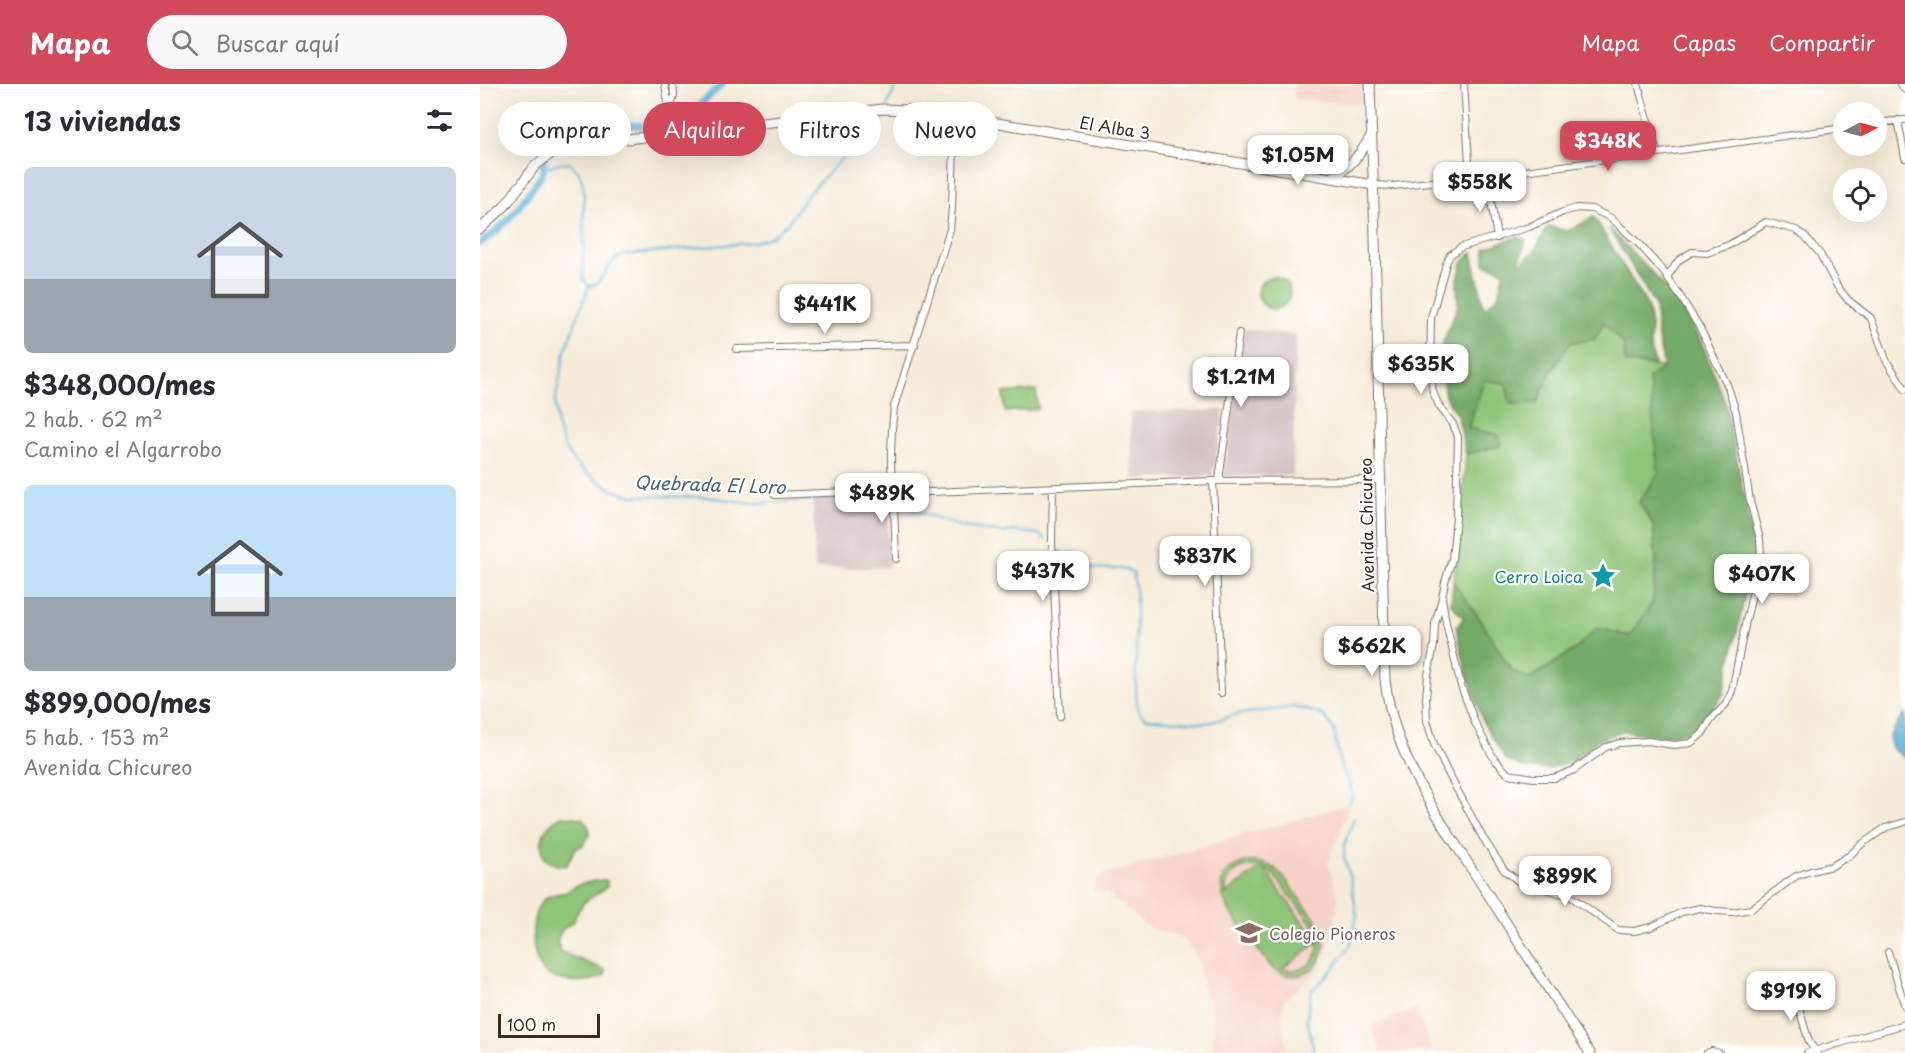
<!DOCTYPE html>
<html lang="es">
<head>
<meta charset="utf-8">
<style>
  body { margin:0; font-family:"Playpen Sans",sans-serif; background:#f7f7f7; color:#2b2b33; height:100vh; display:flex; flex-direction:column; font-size:22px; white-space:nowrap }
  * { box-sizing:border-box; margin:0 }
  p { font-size:20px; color:#7c7c81 }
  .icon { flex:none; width:33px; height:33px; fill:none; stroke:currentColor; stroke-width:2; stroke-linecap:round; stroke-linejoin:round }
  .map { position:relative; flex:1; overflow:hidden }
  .details { display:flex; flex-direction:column; background:#fff; width:480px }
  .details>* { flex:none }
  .guide { position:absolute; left:18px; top:18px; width:570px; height:54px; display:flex; gap:12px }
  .needle { width:39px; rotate:84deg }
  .buttons { position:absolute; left:1353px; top:18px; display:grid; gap:12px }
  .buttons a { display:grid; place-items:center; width:54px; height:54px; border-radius:50%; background:#fff; box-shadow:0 6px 24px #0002; font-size:30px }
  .scale { position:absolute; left:18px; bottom:15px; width:102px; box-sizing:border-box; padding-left:6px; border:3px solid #3b2a1e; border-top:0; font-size:16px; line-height:21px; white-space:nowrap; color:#3b2a1e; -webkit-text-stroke:4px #fff; paint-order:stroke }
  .price { position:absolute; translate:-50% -51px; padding:0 14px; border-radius:12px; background:#fff; color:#222; font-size:20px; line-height:39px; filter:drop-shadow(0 2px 3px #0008) }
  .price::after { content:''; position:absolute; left:50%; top:36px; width:18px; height:14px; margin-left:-9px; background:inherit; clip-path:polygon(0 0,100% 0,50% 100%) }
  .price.active { background:#d1495b; color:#fff }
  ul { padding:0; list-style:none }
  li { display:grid; align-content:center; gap:12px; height:318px; padding:0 24px }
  li span { display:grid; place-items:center; height:186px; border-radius:9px; color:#555 }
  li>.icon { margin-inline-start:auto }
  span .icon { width:108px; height:108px; fill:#fffc; stroke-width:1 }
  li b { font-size:26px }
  h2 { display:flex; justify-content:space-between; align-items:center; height:72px; padding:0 24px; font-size:26px }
  .tag { padding:0 21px; border-radius:27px; background:#fff; box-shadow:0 6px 24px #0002; font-size:21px; line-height:54px }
  .tag.active { background:#d1495b; color:#fff }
  header { display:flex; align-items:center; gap:36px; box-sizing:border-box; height:84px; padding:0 30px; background:#d1495b; color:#fff }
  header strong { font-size:28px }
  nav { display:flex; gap:33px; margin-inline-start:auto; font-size:21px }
  .search { width:420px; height:54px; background:#f7f7f7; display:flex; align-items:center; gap:15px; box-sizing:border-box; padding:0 21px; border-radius:33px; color:#7c7c81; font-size:22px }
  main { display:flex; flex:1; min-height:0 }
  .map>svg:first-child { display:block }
  .built { fill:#f7d1c8 }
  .industrial { fill:#d2bfc0 }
  .green { fill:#8fc578; stroke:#65784b; stroke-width:1.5; fill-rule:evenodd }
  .forest { fill:#73aa68; stroke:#576a43; stroke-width:1.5 }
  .water { fill:#5fb4db; stroke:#4d6f7c; stroke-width:1.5 }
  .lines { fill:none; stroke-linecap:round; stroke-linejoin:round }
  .stream { stroke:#5fb4db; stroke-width:2 }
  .canal { stroke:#5fb4db; stroke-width:7 }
  .street-casing { stroke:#7c6e5f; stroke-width:8 }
  .secondary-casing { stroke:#7c6e5f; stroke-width:11 }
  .street { stroke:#fff; stroke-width:6 }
  .secondary { stroke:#fff; stroke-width:9 }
  .labels { text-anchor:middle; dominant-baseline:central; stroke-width:4.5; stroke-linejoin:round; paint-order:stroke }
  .street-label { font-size:16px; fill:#3b2a1e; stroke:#fff }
  .culture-label { font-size:16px; fill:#0d838f; stroke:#fff; text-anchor:end }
  .education-label { font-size:16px; fill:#785e54; stroke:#fff; text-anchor:start }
  .water-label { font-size:18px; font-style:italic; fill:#49616a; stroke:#fff }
</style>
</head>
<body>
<header>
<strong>Mapa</strong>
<div class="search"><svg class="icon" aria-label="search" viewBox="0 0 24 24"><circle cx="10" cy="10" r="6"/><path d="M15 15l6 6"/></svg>Buscar aquí</div>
<nav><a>Mapa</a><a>Capas</a><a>Compartir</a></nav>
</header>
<main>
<section class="details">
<h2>13 viviendas<svg class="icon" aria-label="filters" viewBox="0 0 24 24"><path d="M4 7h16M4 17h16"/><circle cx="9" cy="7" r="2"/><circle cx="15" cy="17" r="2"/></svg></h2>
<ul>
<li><span style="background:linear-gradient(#c9d6e8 60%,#9aa5b1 0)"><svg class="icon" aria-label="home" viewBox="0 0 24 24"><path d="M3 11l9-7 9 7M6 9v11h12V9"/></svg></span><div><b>$348,000/mes</b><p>2 hab. · 62 m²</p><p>Camino el Algarrobo</p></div></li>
<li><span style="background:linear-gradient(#bfe0f5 60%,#9aa5b1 0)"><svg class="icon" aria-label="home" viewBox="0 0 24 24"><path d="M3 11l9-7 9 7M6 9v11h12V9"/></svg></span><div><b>$899,000/mes</b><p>5 hab. · 153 m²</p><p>Avenida Chicureo</p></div></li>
</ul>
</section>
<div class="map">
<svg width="1425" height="969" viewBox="0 0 1425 969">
  <rect width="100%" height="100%" fill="#fff"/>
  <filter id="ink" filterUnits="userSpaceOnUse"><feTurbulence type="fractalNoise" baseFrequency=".0167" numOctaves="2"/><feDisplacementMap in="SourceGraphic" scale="12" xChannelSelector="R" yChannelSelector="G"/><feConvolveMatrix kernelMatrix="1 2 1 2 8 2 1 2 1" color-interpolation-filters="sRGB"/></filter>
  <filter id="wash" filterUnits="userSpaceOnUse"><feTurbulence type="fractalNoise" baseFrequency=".008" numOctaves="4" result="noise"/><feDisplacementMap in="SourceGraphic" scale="24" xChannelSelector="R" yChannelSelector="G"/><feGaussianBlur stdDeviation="1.35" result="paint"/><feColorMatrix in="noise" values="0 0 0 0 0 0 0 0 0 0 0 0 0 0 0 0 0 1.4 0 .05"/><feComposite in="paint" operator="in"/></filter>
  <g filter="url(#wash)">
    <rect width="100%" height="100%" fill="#f5ebd8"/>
    <!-- built -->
    <path class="built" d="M813 0H886L887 21 815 15Z
      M870 720 848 778 858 814 852 854 836 889 804 916 802 942 809 969H735L731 926 722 900 717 872 702 854 669 844 628 810 613 807 614 800 623 791Z
      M936 925 952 969H901L891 941Z"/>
    <!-- industrial -->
    <path class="industrial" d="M764 245 816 251 813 391 744 392Z
      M744 326 733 392 653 395 650 328Z
      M408 414 409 483 335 485 333 415Z"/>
    <!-- green -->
    <path class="green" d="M778 209a16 16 0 1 1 32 0a16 16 0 1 1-32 0Z
      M1124 238 1143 259 1146 279 1184 283 1175 346 1178 390 1159 418 1173 440 1176 474 1173 519 1150 552 1117 544 1097 564 1050 595 1031 586 999 534 973 498 978 472 986 370 1020 362 1019 351 988 345 1004 296 1026 299 1057 319 1070 289 1091 258 1114 256Z
      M556 306 558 325 525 328 523 309Z
      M82 732 102 734 109 743V752L103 761 94 766 87 781C78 783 72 780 64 774 58 755 64 741 82 732Z
      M765 778C774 777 784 778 792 783 803 790 811 803 819 814 826 823 836 833 841 844 849 862 842 883 823 890 812 894 802 891 793 885 784 873 775 862 766 850 750 828 720 792 765 778ZM774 782 782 783 746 810C744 792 758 783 774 782ZM783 784 794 791 833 841C848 866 830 893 802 885L838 858Z
      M125 796 127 797V803L104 818 96 830 94 837 82 846 77 856 81 868 125 886V891C109 900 72 901 61 884 50 867 48 823 69 812 74 809 81 810 87 808 89 807 91 804 94 803 103 798 116 797 125 796Z"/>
    <!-- forest -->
    <path class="forest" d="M1114 133 1167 221 1171 241 1170 261 1175 281 1146 279 1143 259 1124 239 1114 256 1091 258 1070 289 1057 319 1030 320 1026 299 1004 296 988 344 1019 351 1020 362 986 370 978 333 965 312 959 268 978 221 977 199 982 179 992 168 1004 225 1018 212 1024 187 1005 180V164L1037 153 1046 155 1039 180 1053 169 1068 142 1088 147Z
      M1129 144 1194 212 1221 257 1246 321 1275 467 1243 611 1220 642 1204 649 1180 652 1143 647 1118 656 1096 676 1069 685 1045 684 1026 676 1003 638 987 590 976 542 984 534 971 520 973 498 999 534 1031 586 1050 595 1097 564 1117 544 1150 552 1173 518 1176 474 1173 440 1159 418 1178 390 1169 294 1184 283 1177 249 1175 221Z"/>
    <!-- water -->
    <path class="water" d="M1425 629V674L1412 664 1409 653Z"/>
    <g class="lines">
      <!-- stream -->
      <path class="stream" d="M407 22 417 0
        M64 85 78 79H89L99 88 104 104 103 195 109 202 85 267 75 319 77 342 84 362 94 378 112 393 133 406 152 412 226 413 273 419 408 412 414 415 427 424 478 442 522 449 533 447 558 450 565 455
        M109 202 117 200 135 175 143 171 276 158 292 152 308 139 328 110 361 75 393 48 403 36 405 27
        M580 467C591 474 602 482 615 484 630 486 635 482 653 488L656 514V609L658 627 665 634 673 635 729 639 758 630 815 623 835 628 844 632 854 646 860 680 872 705 871 718
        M834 969 827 933 831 908 853 885 870 862 877 832 871 797 864 773V762L874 734"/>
      <!-- canal -->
      <path class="canal" d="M0 159C21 146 34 130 48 110 53 102 60 96 63 87 67 75 56 62 68 52 99 28 156 48 191 39 210 33 228 12 243 0"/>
    </g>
  </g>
  <g filter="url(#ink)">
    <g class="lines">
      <!-- street casing -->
      <g class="street-casing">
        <path id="street" d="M185 0 193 51
          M984 0 990 94
          M1158 0 1177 69
          M1420 0 1425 6
          M190 24 194 12 193 0
          M475 32 472 123 470 145 414 323C412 340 408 392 415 406L426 409 733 397 900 396
          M1418 36 1425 74
          M1396 39 1425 36
          M1007 92 1017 154
          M894 101 913 102 1007 92 1364 44
          M1187 193 1199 176 1212 168 1227 169 1249 161 1286 138 1316 146 1325 152 1340 170 1357 202 1368 216 1391 234 1406 276 1425 305
          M256 265 435 261
          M733 397 741 609
          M739 397 759 249
          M573 404 572 458 580 632
          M295 411 415 406 414 420 416 475
          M962 514 966 539 981 602 995 639 1013 673 1028 690 1054 694H1074L1094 686 1126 663 1139 659 1168 657 1194 661 1211 659 1222 650 1231 636 1246 620 1252 607 1265 541 1281 472 1280 455 1270 417 1256 328 1248 303 1220 244 1202 215 1182 186 1158 159 1131 134 1112 125 1097 124 1083 128 1049 143 981 163 970 171 966 180 951 234 950 287 953 308 959 322 973 340 978 353 976 434 972 475 965 498 962 514 955 540 954 561 948 591 946 614 947 637 954 660 967 687 1003 754 1024 786 1038 797 1090 812 1138 846 1154 847 1171 843 1202 828 1220 824 1236 827 1253 828 1271 825 1316 792 1331 787 1352 782 1370 771 1382 760 1405 744 1425 738
          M1408 868 1425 922
          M1310 894 1329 958 1337 969
          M1227 969 1232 967 1239 969
          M1327 969 1425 940"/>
      </g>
      <!-- secondary casing -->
      <g class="secondary-casing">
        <path id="secondary" d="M890 0 895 153 905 596C915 678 961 737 1004 804 1039 859 1074 914 1110 969
          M853 93C869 84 882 68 891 52
          M0 145 24 123 55 82 73 68 88 62 402 25 428 26 475 32 894 101"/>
      </g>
      <!-- street -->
      <use href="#street" class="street"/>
      <!-- secondary -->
      <use href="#secondary" class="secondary"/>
    </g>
  </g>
  <!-- icons -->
  <defs>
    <g id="sight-bare" transform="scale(2.07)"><path d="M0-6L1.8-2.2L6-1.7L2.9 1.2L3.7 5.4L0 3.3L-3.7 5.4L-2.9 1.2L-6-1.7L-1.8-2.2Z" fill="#0f9aa8" stroke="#fff" stroke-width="2.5" paint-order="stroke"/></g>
    <g id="school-bare" transform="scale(2.07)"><path d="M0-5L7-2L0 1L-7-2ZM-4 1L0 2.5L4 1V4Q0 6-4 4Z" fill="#8d6e63" stroke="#fff" stroke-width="2.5" paint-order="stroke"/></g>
  </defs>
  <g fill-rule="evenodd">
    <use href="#sight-bare" x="1123" y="492"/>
    <use href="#school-bare" x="769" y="849"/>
  </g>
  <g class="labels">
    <!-- street labels -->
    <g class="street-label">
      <text transform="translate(635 43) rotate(9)">El Alba 3</text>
      <text transform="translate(886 441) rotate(-91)">Avenida Chicureo</text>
    </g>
    <!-- culture labels -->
    <g class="culture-label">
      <text x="1103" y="492">Cerro Loica</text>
    </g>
    <!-- education labels -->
    <g class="education-label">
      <text x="789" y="849">Colegio Pioneros</text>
    </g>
    <!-- water labels -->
    <g class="water-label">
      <text transform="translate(230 400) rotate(2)">Quebrada El Loro</text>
    </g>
  </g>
</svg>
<div class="buttons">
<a><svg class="needle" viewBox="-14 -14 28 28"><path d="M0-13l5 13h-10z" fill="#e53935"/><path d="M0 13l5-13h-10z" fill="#7c7c81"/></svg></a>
<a><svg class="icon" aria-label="locate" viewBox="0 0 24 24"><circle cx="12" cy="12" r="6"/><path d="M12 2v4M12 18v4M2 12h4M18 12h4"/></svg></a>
</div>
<div class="scale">100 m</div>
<b class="price active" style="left:1128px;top:88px">$348K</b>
<b class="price" style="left:818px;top:102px">$1.05M</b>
<b class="price" style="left:1000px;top:129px">$558K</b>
<b class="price" style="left:345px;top:251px">$441K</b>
<b class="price" style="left:941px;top:311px">$635K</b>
<b class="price" style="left:761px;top:324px">$1.21M</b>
<b class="price" style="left:402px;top:440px">$489K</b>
<b class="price" style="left:725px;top:503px">$837K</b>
<b class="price" style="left:563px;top:518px">$437K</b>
<b class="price" style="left:1282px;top:521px">$407K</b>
<b class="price" style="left:892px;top:593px">$662K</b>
<b class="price" style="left:1085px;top:823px">$899K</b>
<b class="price" style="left:1311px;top:938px">$919K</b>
<div class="guide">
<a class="tag">Comprar</a>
<a class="tag active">Alquilar</a>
<a class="tag">Filtros</a>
<a class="tag">Nuevo</a>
</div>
</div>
</main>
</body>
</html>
